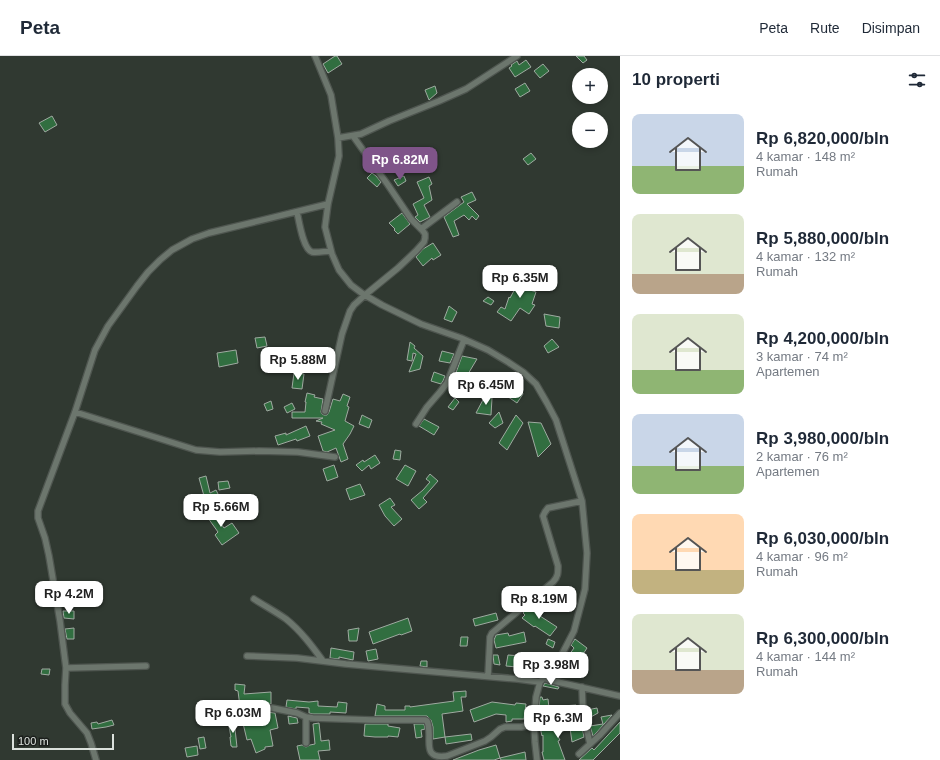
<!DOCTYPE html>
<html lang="id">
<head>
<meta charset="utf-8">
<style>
  body { margin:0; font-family:Arial,sans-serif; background:#f6f6f7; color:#1f2937; height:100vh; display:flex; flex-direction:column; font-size:15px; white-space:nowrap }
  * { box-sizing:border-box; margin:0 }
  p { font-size:13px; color:#747a83 }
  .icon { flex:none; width:22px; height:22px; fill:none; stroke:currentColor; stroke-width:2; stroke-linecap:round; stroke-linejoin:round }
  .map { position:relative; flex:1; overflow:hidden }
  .sheet { display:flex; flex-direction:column; background:#fff; width:320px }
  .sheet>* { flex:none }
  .controls { position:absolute; left:572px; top:12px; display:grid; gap:8px }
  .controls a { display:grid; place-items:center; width:36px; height:36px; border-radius:50%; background:#fff; box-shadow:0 2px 6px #0003; font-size:20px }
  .scale { position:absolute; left:12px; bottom:10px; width:102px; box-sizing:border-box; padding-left:4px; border:2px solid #dbe1dc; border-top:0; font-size:11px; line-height:14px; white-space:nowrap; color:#dbe1dc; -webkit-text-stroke:3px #1b1f1c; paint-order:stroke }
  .price { position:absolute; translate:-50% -34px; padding:0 9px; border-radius:8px; background:#fff; color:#222; font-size:13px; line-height:26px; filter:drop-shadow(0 1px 2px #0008) }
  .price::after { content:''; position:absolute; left:50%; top:24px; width:12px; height:9px; margin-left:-6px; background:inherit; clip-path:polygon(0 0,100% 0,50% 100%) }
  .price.active { background:#7f5489; color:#fff }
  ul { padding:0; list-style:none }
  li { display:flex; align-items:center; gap:12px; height:100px; padding:0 12px }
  li span { display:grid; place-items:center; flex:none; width:112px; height:80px; border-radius:8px; color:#555 }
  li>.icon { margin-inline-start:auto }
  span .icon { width:48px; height:48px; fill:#fffc; stroke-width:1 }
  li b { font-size:17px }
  h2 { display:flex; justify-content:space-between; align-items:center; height:48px; padding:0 12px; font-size:17px }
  header { display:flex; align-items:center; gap:24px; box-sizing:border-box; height:56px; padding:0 20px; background:#fff; border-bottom:1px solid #e0e1e3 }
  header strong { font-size:19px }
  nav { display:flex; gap:22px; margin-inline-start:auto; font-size:14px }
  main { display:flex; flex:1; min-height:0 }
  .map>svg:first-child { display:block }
  .building { fill:#316e40; stroke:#9faaa1 }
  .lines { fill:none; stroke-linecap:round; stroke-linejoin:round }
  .minor-casing { stroke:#4f5650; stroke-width:8 }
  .minor { stroke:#6c766d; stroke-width:5.5 }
</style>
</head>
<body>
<header>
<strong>Peta</strong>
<nav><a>Peta</a><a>Rute</a><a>Disimpan</a></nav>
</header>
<main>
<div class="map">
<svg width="620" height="704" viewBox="0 0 620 704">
  <rect width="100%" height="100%" fill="#303931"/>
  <!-- building -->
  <path class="building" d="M335 0H337L342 8 328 17 323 8Z
    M576 0H584L587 4 583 7Z
    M526 4 531 11 515 21 509 12 512 10 511 9 517 5 519 9Z
    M543 8 549 15 540 22 534 15Z
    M525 27 530 35 520 41 515 33Z
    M435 30 437 37 429 44 425 34Z
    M52 60 57 69 45 76 39 67Z
    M531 97 536 103 528 109 523 103Z
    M372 117 376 120 381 126 377 131 367 122Z
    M404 120 406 125 398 130 394 124Z
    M429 121 432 128 429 130 432 144 424 149 430 161 420 166 415 161 418 159 413 148 424 142 417 126Z
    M472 136 476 144 467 148 479 160 476 164 472 160 469 164 464 159 454 165 459 179 453 181 444 161 464 146 461 141Z
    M402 157 410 168 398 178 394 174 395 173 389 167Z
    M433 187 441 199 433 204 432 202 423 210 416 201 423 193Z
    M524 214 532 217 527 233 536 236 532 248 535 249 529 258 520 252 511 265 497 256 501 251 505 253 509 241 510 242 517 229 519 230Z
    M488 241 494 245 491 249 483 245Z
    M449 250 457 256 452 266 444 263Z
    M544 258 560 261 559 272 546 270Z
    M265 281 267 290 257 292 255 282Z
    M552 283 559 291 548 297 544 290Z
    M410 286 415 290 414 292 423 300 420 313 409 316 416 298 413 297 412 305 407 304Z
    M236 294 238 307 219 311 217 297Z
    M442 295 454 298 450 307 439 305Z
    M293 297 298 309 288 313 283 301Z
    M462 300 477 303 462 328 454 322Z
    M434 316 445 320 443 325 441 328 431 325Z
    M294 317 304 318 302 333 292 332Z
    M496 322 520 330 523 338 517 347 495 332Z
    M307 337 315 339 314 341 323 343 321 356 322 358 324 359H327L329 356 333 343 340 345 343 338 350 341 347 350 349 351 345 365 354 370 350 378 343 388 348 403 341 406 336 392 327 396 323 395 318 380 335 374 321 368 322 366 316 365 323 362H292V356H305L306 346H305Z
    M485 340 492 342 491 359 476 357Z
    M455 342 459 346 453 354 448 351Z
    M271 345 273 353 267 355 264 348Z
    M292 347 295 353 287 357 284 351Z
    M499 356 503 367 495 372 489 367Z
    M362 359 372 364 369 372 359 368Z
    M516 359 523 367 507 394 499 387Z
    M424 363 439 371 434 379 419 370Z
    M528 366 541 367 551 388 538 401Z
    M306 370 310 380 297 385 296 383 278 389 275 380 286 377V379Z
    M395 394 401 395 400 404 393 403Z
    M375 399 380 407 371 413 369 409 362 415 356 409 363 404 364 406Z
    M334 409 338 421 327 425 323 413Z
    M405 409 416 415 408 430 396 423Z
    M430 418 438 425 423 442 427 446 419 453 411 444 423 434 430 426 426 423Z
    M206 420 210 437 216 434 221 444 207 451 202 441 204 440 199 422Z
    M228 425 230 432 219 434 218 426Z
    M360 428 365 439 350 444 346 433Z
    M390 442 395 449 391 451 402 463 394 470 385 460 379 449Z
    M210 451 214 458 224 472 232 467 239 477 222 489 215 479 218 476 208 462 207 463 202 456Z
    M540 546 547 553 540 560 557 571 550 580 535 570 534 571 522 562 525 559 523 557 528 552 532 556Z
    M63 555H74V563L64 562Z
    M496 557 498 564 475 570 473 563Z
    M408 562 412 575 401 579 400 578 373 588 369 576Z
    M74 572V583H67L65 573Z
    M359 572 357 585H349L348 574Z
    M524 576 526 586 496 592 494 584 496 579 508 577 509 580Z
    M461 581H468L467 590H460Z
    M548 583 555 586 553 592 546 588Z
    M575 583 587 592 578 606 569 599 574 592 571 589Z
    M331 592 354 596 353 604 339 601V603L330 602Z
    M376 593 378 603 368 605 366 595Z
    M538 598 546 601 541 616 532 613 530 620 516 617 517 611 506 610 508 599 522 600 536 604Z
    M493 599H498L500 609 494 608Z
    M421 605H427V611L420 610Z
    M559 612 572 615 570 621 558 618Z
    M42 613H50L49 619 41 618Z
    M545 627 559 631 558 633 543 630Z
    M235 628 245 629 244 638 271 636V648H264L240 651 238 635 235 634Z
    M466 635V641H461L463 655 442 658 445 681 433 683V671L431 664 427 660H375L377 648 385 650V654H405V650H410V651L454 645 453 636Z
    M540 641H542L543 644 548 643 549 652 539 653Z
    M287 644 309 646 318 645V650L337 651 338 646 347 647 346 657 330 656V658H313L309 657V652L296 651V653L286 651Z
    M492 646 515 649 516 647 526 648 524 663H512V665L506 666V659L496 658 474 666 470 654Z
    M576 649 575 654 562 657V650Z
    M597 652 598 657 589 662 587 654Z
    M265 656 275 657 278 672 270 674 273 690 265 691V693L256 697 251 683 247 684 241 659Z
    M612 659 597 676 593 680 590 670 603 668 601 661Z
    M288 660 297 662 298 667 289 668Z
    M577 663 578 668 573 670V672L582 671 584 681 572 686 570 672 561 676 556 677 560 684 558 685 565 704H544L542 696H543V679L542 680 540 671 553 668 569 670 568 665Z
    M112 664 114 669 106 671 92 673 91 667 97 666 98 668Z
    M234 664 237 691H232V690H231L230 681H231L228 665Z
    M620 666V677L593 704H579L592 692 594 694Z
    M319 667 321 685 329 684 330 694 318 695 320 704H300L297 690 302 689 306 691 310 689 315 688 313 668Z
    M365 668H388V670L400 672 398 681 388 680V681H375L364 680Z
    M414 668H424L425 673 421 674 422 681 416 682Z
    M471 678 472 684 446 688 445 681Z
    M204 681 206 692 200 693 198 682Z
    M496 689 500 702 494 704H453L479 694Z
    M197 690 198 699 187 701 185 692Z
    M525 696 526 704H501L500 702Z"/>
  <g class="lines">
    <!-- minor casing -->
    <g class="minor-casing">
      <path id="minor" d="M315 0 331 39 338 82 339 100 328 148 325 171 332 198 339 214 351 229 363 238 382 249 421 268 461 282 488 294 508 306 523 316 536 328 547 347 556 364 582 445 587 497 585 533 574 575 560 602 544 622 540 626 536 641 534 668 535 686 537 704
        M338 82 361 78 389 65 439 45 466 33 517 0
        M297 156C299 165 303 193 312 196 318 197 325 195 331 195
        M421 173 457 146
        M325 355 342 278 350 255 354 249 365 239 398 212 416 195 424 186 425 182V178L423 175 411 163 388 129 353 80
        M75 356 196 394 220 396 259 395 298 396 335 401
        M416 368 427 351 440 336 447 327 464 284
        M254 543C265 550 276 556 286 563 301 575 312 590 323 605
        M247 600 297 602 346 608 517 623 540 626
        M66 612 146 610
        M488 620 490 581 492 577 553 526C558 521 558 517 558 510L543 460 545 456 548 452 582 445
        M544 622 549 624 620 640
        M582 631 583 657 590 688
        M242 655 265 652H272L297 657 306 661 313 662 372 664H425L427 665C434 680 419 704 447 700L485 685 491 681 500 673 505 671H521L534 668 583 657
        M306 687V661
        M579 698 600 679 620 657
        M96 704 91 687 87 677 70 657 65 648V629L66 612 60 565 49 500 45 482 38 462V455L75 356 95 294 108 270 137 230 148 216 160 204 172 194 192 183 209 177 328 148"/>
    </g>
    <!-- minor -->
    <use href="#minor" class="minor"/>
  </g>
</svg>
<div class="controls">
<a>+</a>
<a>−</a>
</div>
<div class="scale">100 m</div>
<b class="price active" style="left:400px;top:125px">Rp 6.82M</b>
<b class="price" style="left:520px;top:243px">Rp 6.35M</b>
<b class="price" style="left:298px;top:325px">Rp 5.88M</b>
<b class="price" style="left:486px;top:350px">Rp 6.45M</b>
<b class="price" style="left:221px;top:472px">Rp 5.66M</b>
<b class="price" style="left:69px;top:559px">Rp 4.2M</b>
<b class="price" style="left:539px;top:564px">Rp 8.19M</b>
<b class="price" style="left:551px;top:630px">Rp 3.98M</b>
<b class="price" style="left:233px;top:678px">Rp 6.03M</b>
<b class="price" style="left:558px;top:683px">Rp 6.3M</b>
</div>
<section class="sheet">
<h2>10 properti<svg class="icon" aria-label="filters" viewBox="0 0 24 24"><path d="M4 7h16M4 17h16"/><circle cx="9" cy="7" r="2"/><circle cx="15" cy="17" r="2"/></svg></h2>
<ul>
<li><span style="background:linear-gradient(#c9d6e8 65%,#8fb573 0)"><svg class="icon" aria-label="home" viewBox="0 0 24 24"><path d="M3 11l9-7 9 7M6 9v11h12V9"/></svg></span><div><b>Rp 6,820,000/bln</b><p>4 kamar · 148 m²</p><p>Rumah</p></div></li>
<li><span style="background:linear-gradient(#dfe7d0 75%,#b9a48a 0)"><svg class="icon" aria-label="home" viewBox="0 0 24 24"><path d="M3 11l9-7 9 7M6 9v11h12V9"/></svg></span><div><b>Rp 5,880,000/bln</b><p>4 kamar · 132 m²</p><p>Rumah</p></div></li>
<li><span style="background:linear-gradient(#dfe7d0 70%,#8fb573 0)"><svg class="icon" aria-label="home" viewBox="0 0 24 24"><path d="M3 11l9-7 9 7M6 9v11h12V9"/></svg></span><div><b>Rp 4,200,000/bln</b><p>3 kamar · 74 m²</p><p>Apartemen</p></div></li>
<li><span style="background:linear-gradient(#c9d6e8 65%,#8fb573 0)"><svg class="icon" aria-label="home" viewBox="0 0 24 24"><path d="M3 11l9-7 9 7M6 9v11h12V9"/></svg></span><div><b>Rp 3,980,000/bln</b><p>2 kamar · 76 m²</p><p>Apartemen</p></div></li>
<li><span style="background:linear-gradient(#ffd9b3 70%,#c2b280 0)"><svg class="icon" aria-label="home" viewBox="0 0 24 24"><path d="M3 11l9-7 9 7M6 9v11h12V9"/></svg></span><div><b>Rp 6,030,000/bln</b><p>4 kamar · 96 m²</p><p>Rumah</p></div></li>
<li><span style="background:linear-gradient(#dfe7d0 70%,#b9a48a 0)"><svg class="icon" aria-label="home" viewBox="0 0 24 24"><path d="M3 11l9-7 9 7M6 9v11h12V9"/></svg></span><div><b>Rp 6,300,000/bln</b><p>4 kamar · 144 m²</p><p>Rumah</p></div></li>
</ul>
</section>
</main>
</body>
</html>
